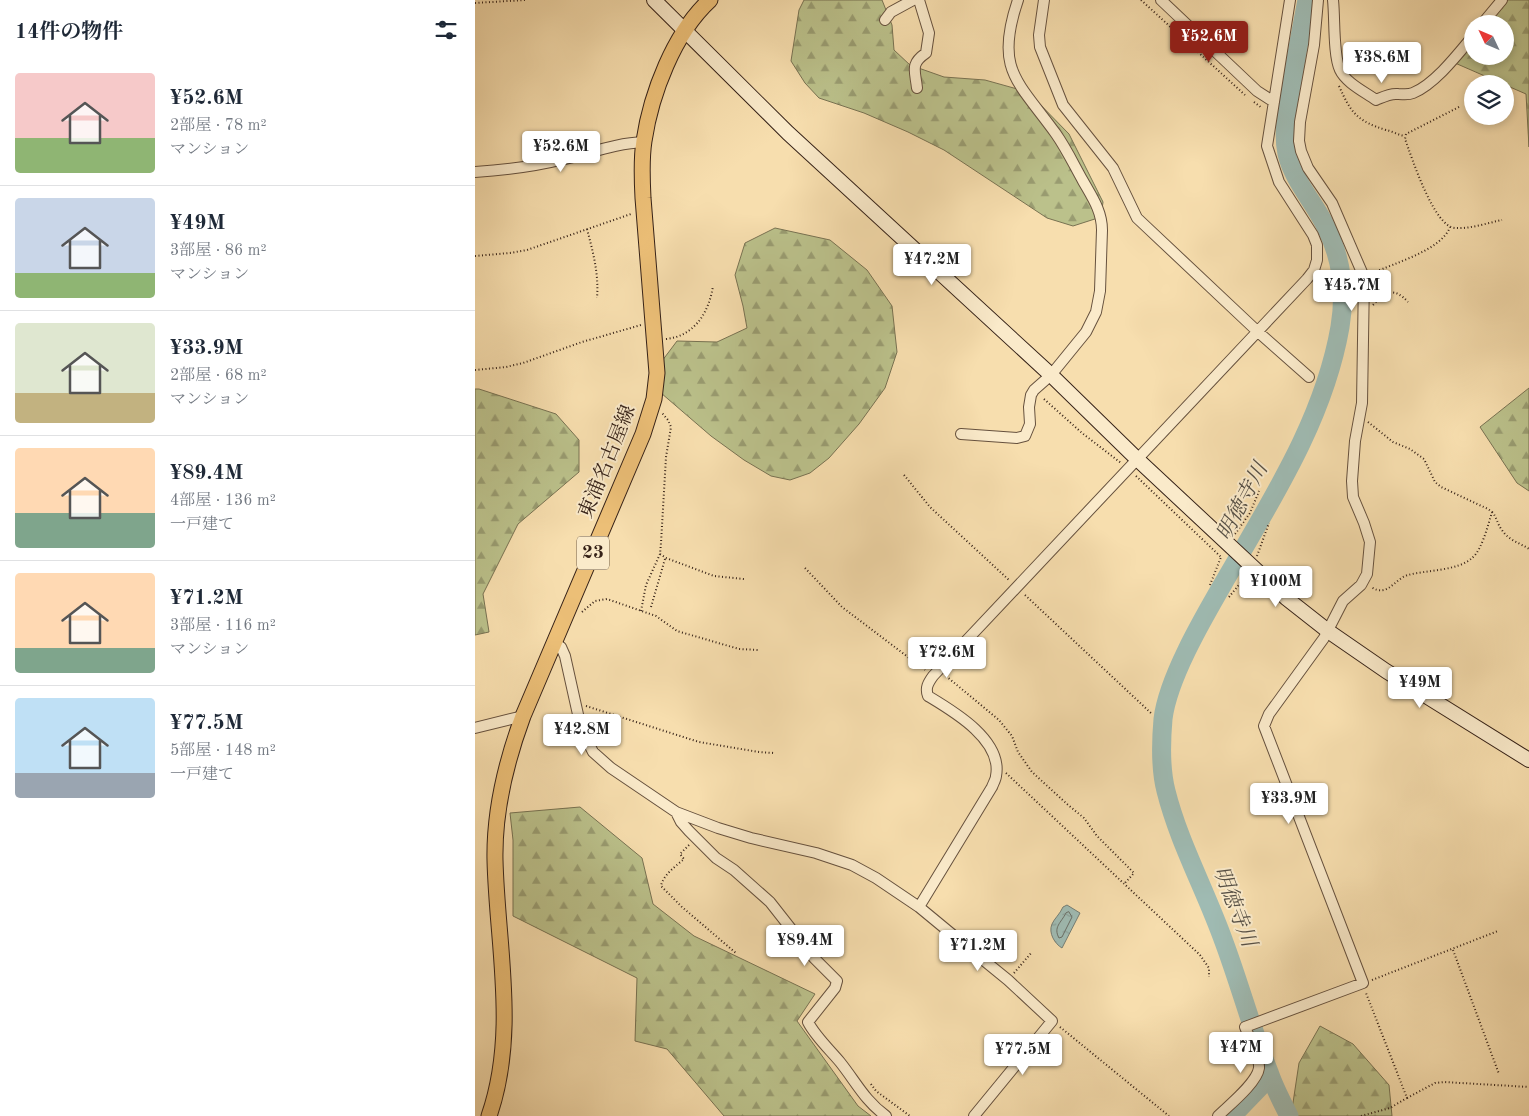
<!DOCTYPE html>
<html lang="ja">
<head>
<meta charset="utf-8">
<style>
  body { margin:0; font-family:"Old Standard TT","Noto Serif JP",serif; background:#f6f6f7; color:#1f2937; height:100vh; display:flex; flex-direction:column; font-size:19px; white-space:nowrap }
  * { box-sizing:border-box; margin:0 }
  p { font-size:16px; color:#747a83 }
  .icon { flex:none; width:28px; height:28px; fill:none; stroke:currentColor; stroke-width:2; stroke-linecap:round; stroke-linejoin:round }
  .map { position:relative; flex:1; overflow:hidden }
  .details { display:flex; flex-direction:column; background:#fff; width:475px }
  .details>* { flex:none }
  .needle { width:32px; rotate:314deg }
  .fabs { position:absolute; left:989px; top:15px; display:grid; gap:10px }
  .fabs a { display:grid; place-items:center; width:50px; height:50px; border-radius:50%; background:#fff; box-shadow:0 2px 8px #0003; font-size:25px }
  .price { position:absolute; translate:-50% -42px; padding:0 11px; border-radius:5px; background:#fff; color:#222; font-size:16px; line-height:32px; filter:drop-shadow(0 1px 2px #0008) }
  .price::after { content:''; position:absolute; left:50%; top:30px; width:15px; height:11px; margin-left:-8px; background:inherit; clip-path:polygon(0 0,100% 0,50% 100%) }
  .price.current { background:#8f2418; color:#fff }
  ul { padding:0; list-style:none }
  li { display:flex; align-items:center; gap:15px; height:125px; padding:0 15px }
  li+li { border-top:1px solid #e0e1e3 }
  li span { display:grid; place-items:center; flex:none; width:140px; height:100px; border-radius:5px; color:#555 }
  li>.icon { margin-inline-start:auto }
  span .icon { width:60px; height:60px; fill:#fffc; stroke-width:1 }
  li b { font-size:21px }
  h2 { display:flex; justify-content:space-between; align-items:center; height:60px; padding:0 15px; font-size:21px }
  main { display:flex; flex:1; min-height:0 }
  .map>svg:first-child { display:block }
  .forest { fill:url(#forest-firs); stroke:#787252 }
  .water { fill:url(#water-ripples); stroke:#757e75 }
  .lines { fill:none; stroke-linecap:round; stroke-linejoin:round }
  .shore { stroke:#6a6e66; stroke-width:1 }
  .river { stroke:#9fbbb3; stroke-width:19 }
  .street-casing { stroke:#66513e; stroke-width:12 }
  .secondary-casing { stroke:#362218; stroke-width:16 }
  .primary-casing { stroke:#362218; stroke-width:17 }
  .path { stroke:#362218; stroke-width:2; stroke-dasharray:1 2.5; stroke-linecap:butt }
  .street { stroke:#faeaca; stroke-width:10 }
  .secondary { stroke:#faeaca; stroke-width:14 }
  .primary { stroke:#ecbf77; stroke-width:15 }
  .labels { text-anchor:middle; dominant-baseline:central; stroke-width:4; stroke-linejoin:round; paint-order:stroke }
  .shield { fill:#faeaca; stroke:#715e4d; stroke-width:1 }
  .shield-label { font-size:19px; font-weight:bold; fill:#362218 }
  .street-label { font-size:20px; fill:#362218; stroke:#faeaca }
  .water-label { font-size:21px; font-style:italic; fill:#565046; stroke:#faeaca }
</style>
</head>
<body>
<main>
<section class="details">
<h2>14件の物件<svg class="icon" aria-label="filters" viewBox="0 0 24 24"><path d="M4 7h16M4 17h16"/><circle cx="9" cy="7" r="2"/><circle cx="15" cy="17" r="2"/></svg></h2>
<ul>
<li><span style="background:linear-gradient(#f6c9c9 65%,#8fb573 0)"><svg class="icon" aria-label="home" viewBox="0 0 24 24"><path d="M3 11l9-7 9 7M6 9v11h12V9"/></svg></span><div><b>¥52.6M</b><p>2部屋 · 78 m²</p><p>マンション</p></div></li>
<li><span style="background:linear-gradient(#c9d6e8 75%,#8fb573 0)"><svg class="icon" aria-label="home" viewBox="0 0 24 24"><path d="M3 11l9-7 9 7M6 9v11h12V9"/></svg></span><div><b>¥49M</b><p>3部屋 · 86 m²</p><p>マンション</p></div></li>
<li><span style="background:linear-gradient(#dfe7d0 70%,#c2b280 0)"><svg class="icon" aria-label="home" viewBox="0 0 24 24"><path d="M3 11l9-7 9 7M6 9v11h12V9"/></svg></span><div><b>¥33.9M</b><p>2部屋 · 68 m²</p><p>マンション</p></div></li>
<li><span style="background:linear-gradient(#ffd9b3 65%,#7fa58c 0)"><svg class="icon" aria-label="home" viewBox="0 0 24 24"><path d="M3 11l9-7 9 7M6 9v11h12V9"/></svg></span><div><b>¥89.4M</b><p>4部屋 · 136 m²</p><p>一戸建て</p></div></li>
<li><span style="background:linear-gradient(#ffd9b3 75%,#7fa58c 0)"><svg class="icon" aria-label="home" viewBox="0 0 24 24"><path d="M3 11l9-7 9 7M6 9v11h12V9"/></svg></span><div><b>¥71.2M</b><p>3部屋 · 116 m²</p><p>マンション</p></div></li>
<li><span style="background:linear-gradient(#bfe0f5 75%,#9aa5b1 0)"><svg class="icon" aria-label="home" viewBox="0 0 24 24"><path d="M3 11l9-7 9 7M6 9v11h12V9"/></svg></span><div><b>¥77.5M</b><p>5部屋 · 148 m²</p><p>一戸建て</p></div></li>
</ul>
</section>
<div class="map">
<svg width="1054" height="1116" viewBox="0 0 1054 1116">
  <defs>
    <pattern id="forest-firs" width="22" height="20" patternUnits="userSpaceOnUse" patternTransform="scale(1.25)"><rect width="22" height="20" fill="#bbc18b"/><path d="M5 1l3.5 6h-7zM16 11l3.5 6h-7z" fill="#999c71"/></pattern>
    <pattern id="water-ripples" width="26" height="14" patternUnits="userSpaceOnUse" patternTransform="scale(1.25)"><rect width="26" height="14" fill="#9fbbb3"/><path d="M2 4q2-2 4 0t4 0M15 11q2-2 4 0t4 0" fill="none" stroke="#8aa099"/></pattern>
  </defs>
  <rect width="100%" height="100%" fill="#f7deae"/>
  <filter id="stains"><feTurbulence type="fractalNoise" baseFrequency=".004" numOctaves="4"/><feColorMatrix values="0 0 0 0 .2 0 0 0 0 .09 0 0 0 0 .02 0 0 0 .5 -.17"/></filter>
  <radialGradient id="worn" r=".72"><stop offset=".6" stop-color="#630" stop-opacity="0"/><stop offset="1" stop-color="#630" stop-opacity=".3"/></radialGradient>
  <!-- forest -->
  <path class="forest" d="M329 0H407L417 25 419 50 435 65 469 77 510 80 553 92 594 134 628 202 626 217 598 226 572 218 469 150 433 132 389 113 344 98 330 83 316 61 324 10Z
    M1026 0H1054V147L1051 94 980 63 997 39 998 56H1030V24H1008Z
    M300 228 355 240 392 270 417 306 422 352 410 388 384 424 354 458 335 473 315 480 296 476 269 460 236 436 186 393 187 361 202 341 242 342 272 328 268 306 260 275 270 243Z
    M1054 388V491L1042 483 1005 427Z
    M0 389H4L81 414 104 440V472L43 524 8 594 14 632 0 635Z
    M105 807 167 858 178 904 219 936 340 994 322 1021 383 1106 396 1116H249L192 1049 160 1041 162 978 38 916V840L35 813Z
    M845 1026 878 1044 914 1085 917 1116H816L824 1063Z"/>
  <!-- water -->
  <path class="water" d="M592 905 605 913 587 948C580 944 573 933 577 924 579 919 585 914 588 907Z"/>
  <g class="lines">
    <!-- shore -->
    <path class="shore" d="M594 912 597 917 587 937 584 938C578 927 586 923 591 913Z"/>
    <!-- river -->
    <path class="river" d="M757 1116 787 1085 794 1073
      M814 1116C807 1102 799 1087 794 1072 777 1030 765 985 749 942 731 891 704 843 691 791 685 768 686 742 688 719 693 677 730 615 752 577 797 499 849 419 865 327 871 291 866 255 849 223 837 200 818 179 812 154 807 129 813 102 818 77 822 51 827 26 832 0"/>
    <!-- street casing -->
    <g class="street-casing">
      <path id="street" d="M569 0 564 35 565 47 588 105 638 168 662 218 782 331 834 377
        M686 0 782 91 799 102
        M858 0C860 18 858 55 865 70 871 83 890 92 901 100 908 97 915 93 923 94 929 94 933 95 938 93 960 84 983 54 998 36
        M410 20 416 12 438 0
        M1007 24 1027 0
        M442 88C440 70 435 64 451 53L454 33 444 0
        M0 172C29 170 57 167 85 160 113 154 140 143 169 142
        M486 434 542 438 550 436 555 424 554 407 556 395 559 390 576 375 611 332 621 312 625 291 627 230C627 211 617 197 608 181 599 165 591 148 581 134 543 81 519 70 543 0
        M79 643 86 647 90 656 106 728 118 752 136 768 201 812 243 828 276 838 341 853 377 865 401 878 444 907 490 945 533 980 577 1021 499 1116
        M0 728 48 716
        M201 812 206 822 214 831 241 858 259 870 295 902 339 958 362 981 360 988 333 1022C340 1036 355 1050 365 1062 381 1082 390 1101 411 1116
        M444 907 517 787C518 784 521 779 521 776 528 740 478 711 453 696 450 688 453 683 458 676L832 279 839 270 842 260V245L838 235 804 182 792 146 815 0
        M743 1116C753 1106 782 1083 784 1068 785 1059 774 1037 770 1027L888 983 789 726 794 714 849 638 868 601 886 585 892 574 895 542 889 523 878 497 877 481 880 441 887 403 889 277 857 203 833 168 826 151 824 141 825 122 839 45 843 0"/>
    </g>
    <!-- secondary casing -->
    <g class="secondary-casing">
      <path id="secondary" d="M179 0 313 133 576 375 661 458 811 598 853 631 911 671 1054 760"/>
    </g>
    <!-- primary casing -->
    <g class="primary-casing">
      <path id="primary" d="M14 1116C43 1032 22 946 20 860 19 810 31 762 48 716L168 434 179 399 182 373 168 198C167 179 166 160 169 141 176 94 199 33 235 0"/>
    </g>
    <!-- path -->
    <path class="path" d="M666 0 770 95
      M0 3 50 0
      M864 86C876 113 882 121 911 130 917 131 923 135 930 136
      M779 102 787 108
      M984 107 931 134 930 139C937 158 959 227 980 228 996 229 1012 223 1027 220
      M112 229C118 252 124 274 122 298
      M0 256 35 253 52 250 156 214
      M898 273C919 263 967 250 975 227
      M898 305C911 291 919 287 933 302
      M191 339C220 336 234 312 238 286
      M0 370 31 367 48 363 107 342 166 325
      M569 399 607 433 646 463
      M893 422 918 442 935 449 949 459 960 482 966 487 1013 509 1017 512C1013 525 1007 550 997 558 983 571 951 570 933 575 919 579 913 598 896 587
      M429 475 455 507 535 581
      M661 476 746 557
      M1017 512C1022 517 1022 524 1027 530 1033 540 1045 543 1054 549
      M760 534 775 513 784 491
      M185 554 191 558 239 576 269 579
      M782 556 794 523
      M330 568 367 607 450 670
      M735 585 746 557
      M550 595 677 714
      M754 597 771 576
      M176 607 190 559
      M166 611 171 585 185 554 186 543 191 457 196 427 193 420 187 413
      M107 612 120 601 132 599 181 616 202 631 264 649 283 650
      M471 676 524 720 537 736 543 752 557 772 592 804 609 818 622 836 659 873 649 884
      M111 706 224 742 284 752 299 753
      M531 773 725 955 734 968V977
      M214 845 205 854 209 859C201 866 188 875 186 886L207 907 262 954
      M978 950 1024 1074
      M539 973 557 952
      M897 980 1023 931
      M585 1027 694 1116
      M396 1084 401 1091 435 1116
      M932 1098 960 1083 969 1082 1054 1087
      M886 1116 915 1108 932 1098 891 993"/>
    <!-- street -->
    <use href="#street" class="street"/>
    <!-- secondary -->
    <use href="#secondary" class="secondary"/>
    <!-- primary -->
    <use href="#primary" class="primary"/>
  </g>
  <g class="labels">
    <!-- shield labels -->
    <rect class="shield" x="102" y="536.5" width="32" height="33" rx="4"/>
    <g class="shield-label">
      <text x="118" y="553">23</text>
    </g>
    <!-- street labels -->
    <g class="street-label">
      <text transform="translate(133 462) rotate(-68)">東浦名古屋線</text>
    </g>
    <!-- water labels -->
    <g class="water-label">
      <text transform="translate(768 502) rotate(-62)">明徳寺川</text>
      <text transform="translate(759 907) rotate(69)">明徳寺川</text>
    </g>
  </g>
  <rect width="100%" height="100%" filter="url(#stains)"/>
  <rect width="100%" height="100%" fill="url(#worn)"/>
</svg>
<div class="fabs">
<a><svg class="needle" viewBox="-14 -14 28 28"><path d="M0-13l5 13h-10z" fill="#e53935"/><path d="M0 13l5-13h-10z" fill="#747a83"/></svg></a>
<a><svg class="icon" aria-label="layers" viewBox="0 0 24 24"><path d="M12 4l9 5-9 5-9-5zM3 14l9 5 9-5"/></svg></a>
</div>
<b class="price current" style="left:734px;top:63px">¥52.6M</b>
<b class="price" style="left:907px;top:84px">¥38.6M</b>
<b class="price" style="left:86px;top:173px">¥52.6M</b>
<b class="price" style="left:457px;top:286px">¥47.2M</b>
<b class="price" style="left:877px;top:312px">¥45.7M</b>
<b class="price" style="left:801px;top:608px">¥100M</b>
<b class="price" style="left:472px;top:679px">¥72.6M</b>
<b class="price" style="left:945px;top:709px">¥49M</b>
<b class="price" style="left:107px;top:756px">¥42.8M</b>
<b class="price" style="left:814px;top:825px">¥33.9M</b>
<b class="price" style="left:330px;top:967px">¥89.4M</b>
<b class="price" style="left:503px;top:972px">¥71.2M</b>
<b class="price" style="left:766px;top:1074px">¥47M</b>
<b class="price" style="left:548px;top:1076px">¥77.5M</b>
</div>
</main>
</body>
</html>
